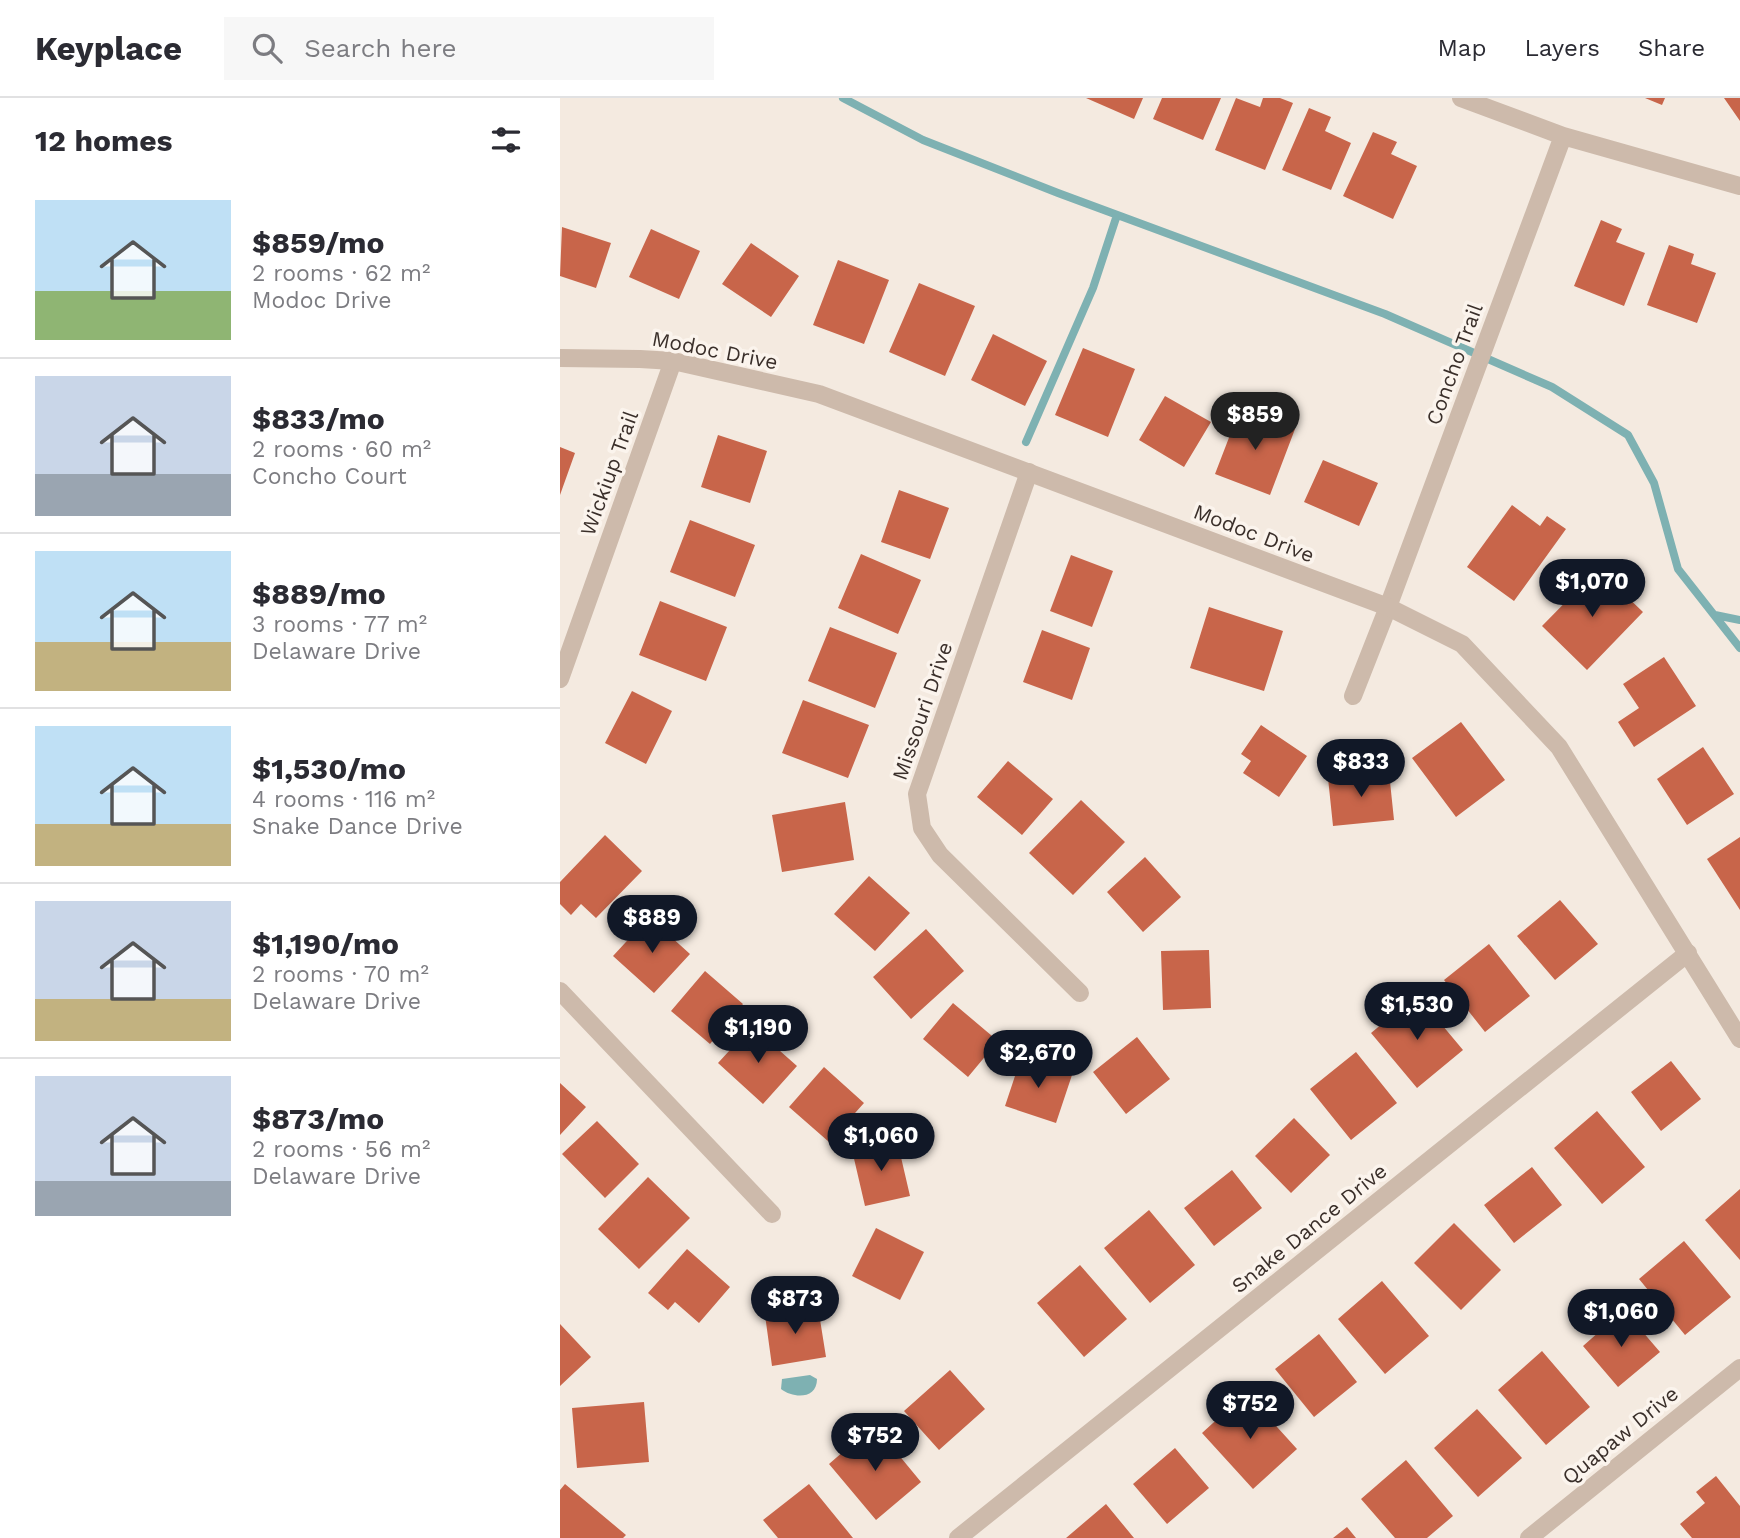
<!DOCTYPE html>
<html lang="en">
<head>
<meta charset="utf-8">
<style>
  body { margin:0; font-family:"Work Sans",sans-serif; background:#f7f7f7; color:#2b2b33; height:100vh; display:flex; flex-direction:column; font-size:26px; white-space:nowrap }
  * { box-sizing:border-box; margin:0 }
  p { font-size:23px; color:#7c7c81 }
  .icon { flex:none; width:38px; height:38px; fill:none; stroke:currentColor; stroke-width:2; stroke-linecap:round; stroke-linejoin:round }
  .map { position:relative; flex:1; overflow:hidden }
  .panel { display:flex; flex-direction:column; background:#fff; width:560px }
  .panel>* { flex:none }
  .price { position:absolute; translate:-50% -60px; padding:0 16px; border-radius:24px; background:#111827; color:#fff; font-size:23px; line-height:46px; filter:drop-shadow(0 2px 4px #0008) }
  .price::after { content:''; position:absolute; left:50%; top:42px; width:21px; height:16px; margin-left:-10px; background:inherit; clip-path:polygon(0 0,100% 0,50% 100%) }
  .price.active { background:#222; color:#fff }
  ul { padding:0; list-style:none }
  li { display:flex; align-items:center; gap:21px; height:175px; padding:0 35px }
  li+li { border-top:2px solid #e1e1e2 }
  li span { display:grid; place-items:center; flex:none; width:196px; height:140px; border-radius:0px; color:#555 }
  li>.icon { margin-inline-start:auto }
  span .icon { width:84px; height:84px; fill:#fffc; stroke-width:1 }
  li b { font-size:30px }
  h2 { display:flex; justify-content:space-between; align-items:center; height:84px; padding:0 35px; font-size:30px }
  header { display:flex; align-items:center; gap:42px; box-sizing:border-box; height:98px; padding:0 35px; background:#fff; border-bottom:2px solid #e1e1e2 }
  header strong { font-size:33px }
  nav { display:flex; gap:38px; margin-inline-start:auto; font-size:24px }
  .search { width:490px; height:63px; background:#f7f7f7; display:flex; align-items:center; gap:18px; box-sizing:border-box; padding:0 24px; border-radius:0px; color:#7c7c81; font-size:26px }
  main { display:flex; flex:1; min-height:0 }
  .map>svg:first-child { display:block }
  .water { fill:#7eb1b2 }
  .lines { fill:none; stroke-linecap:round; stroke-linejoin:round }
  .stream { stroke:#7eb1b2; stroke-width:8 }
  .building { fill:#c8654a }
  .minor { stroke:#cdbaab; stroke-width:18 }
  .tertiary { stroke:#cdbaab; stroke-width:18 }
  .labels { text-anchor:middle; dominant-baseline:central; stroke-width:7; stroke-linejoin:round; paint-order:stroke }
  .street-label { font-size:21px; fill:#3a2f2a; stroke:#fbf4ed }
</style>
</head>
<body>
<header>
<strong>Keyplace</strong>
<div class="search"><svg class="icon" aria-label="search" viewBox="0 0 24 24"><circle cx="10" cy="10" r="6"/><path d="M15 15l6 6"/></svg>Search here</div>
<nav><a>Map</a><a>Layers</a><a>Share</a></nav>
</header>
<main>
<section class="panel">
<h2>12 homes<svg class="icon" aria-label="filters" viewBox="0 0 24 24"><path d="M4 7h16M4 17h16"/><circle cx="9" cy="7" r="2"/><circle cx="15" cy="17" r="2"/></svg></h2>
<ul>
<li><span style="background:linear-gradient(#bfe0f5 65%,#8fb573 0)"><svg class="icon" aria-label="home" viewBox="0 0 24 24"><path d="M3 11l9-7 9 7M6 9v11h12V9"/></svg></span><div><b>$859/mo</b><p>2 rooms · 62 m²</p><p>Modoc Drive</p></div></li>
<li><span style="background:linear-gradient(#c9d6e8 70%,#9aa5b1 0)"><svg class="icon" aria-label="home" viewBox="0 0 24 24"><path d="M3 11l9-7 9 7M6 9v11h12V9"/></svg></span><div><b>$833/mo</b><p>2 rooms · 60 m²</p><p>Concho Court</p></div></li>
<li><span style="background:linear-gradient(#bfe0f5 65%,#c2b280 0)"><svg class="icon" aria-label="home" viewBox="0 0 24 24"><path d="M3 11l9-7 9 7M6 9v11h12V9"/></svg></span><div><b>$889/mo</b><p>3 rooms · 77 m²</p><p>Delaware Drive</p></div></li>
<li><span style="background:linear-gradient(#bfe0f5 70%,#c2b280 0)"><svg class="icon" aria-label="home" viewBox="0 0 24 24"><path d="M3 11l9-7 9 7M6 9v11h12V9"/></svg></span><div><b>$1,530/mo</b><p>4 rooms · 116 m²</p><p>Snake Dance Drive</p></div></li>
<li><span style="background:linear-gradient(#c9d6e8 70%,#c2b280 0)"><svg class="icon" aria-label="home" viewBox="0 0 24 24"><path d="M3 11l9-7 9 7M6 9v11h12V9"/></svg></span><div><b>$1,190/mo</b><p>2 rooms · 70 m²</p><p>Delaware Drive</p></div></li>
<li><span style="background:linear-gradient(#c9d6e8 75%,#9aa5b1 0)"><svg class="icon" aria-label="home" viewBox="0 0 24 24"><path d="M3 11l9-7 9 7M6 9v11h12V9"/></svg></span><div><b>$873/mo</b><p>2 rooms · 56 m²</p><p>Delaware Drive</p></div></li>
</ul>
</section>
<div class="map">
<svg width="1180" height="1440" viewBox="0 0 1180 1440">
  <rect width="100%" height="100%" fill="#f4eae0"/>
  <!-- water -->
  <path class="water" d="M250 1277 257 1281C257 1301 234 1301 221 1291L222 1281Z"/>
  <g class="lines">
    <!-- stream -->
    <path class="stream" d="M283 0 363 42 498 95 825 216 992 289 1068 337 1094 385 1118 471 1180 550
      M466 344 533 190 557 117
      M1155 517 1180 522"/>
  </g>
  <!-- building -->
  <path class="building" d="M526 0H583L574 21Z
    M602 0H661L643 42 593 21Z
    M676 0 700 9 703 0H720L733 5 705 72 655 52Z
    M1085 0H1105L1102 7Z
    M1164 0H1180V23Z
    M749 10 771 19 765 33 791 45 771 92 722 72Z
    M813 34 837 44 831 56 857 68 833 121 783 98Z
    M1041 122 1062 131 1056 144 1085 155 1064 208 1014 188Z
    M2 129 51 145 36 190 0 178Z
    M91 131 140 153 119 201 69 179Z
    M191 145 239 178 211 219 162 186Z
    M1109 147 1134 156 1131 166 1156 175 1137 225 1087 207Z
    M278 162 329 182 304 246 253 227Z
    M359 185 415 208 385 278 329 254Z
    M433 236 487 263 465 308 411 282Z
    M523 250 575 271 548 339 495 317Z
    M605 298 651 324 624 369 579 342Z
    M680 311 735 331 710 397 655 376Z
    M158 337 207 353 190 405 141 389Z
    M0 349 15 355 0 397Z
    M763 362 818 385 799 428 744 404Z
    M339 392 389 410 370 461 321 444Z
    M952 407 980 428 987 418 1006 431 954 503 907 469Z
    M130 422 195 447 175 499 110 474Z
    M301 456 361 482 338 536 278 510Z
    M511 457 553 473 532 529 490 513Z
    M1038 471 1083 514 1027 572 982 528Z
    M100 503 167 529 146 583 79 557Z
    M649 509 723 533 704 593 630 570Z
    M270 529 337 555 315 610 248 583Z
    M482 532 530 550 512 602 463 584Z
    M1104 559 1136 608 1074 649 1058 624 1079 610 1063 586Z
    M72 593 112 613 86 666 45 645Z
    M243 602 309 627 288 680 222 655Z
    M901 624 945 682 896 719 852 660Z
    M701 627 747 658 719 699 683 675 691 663 681 656Z
    M1143 649 1174 696 1127 727 1097 681Z
    M448 663 493 701 462 737 417 699Z
    M829 674 834 722 773 728 768 680Z
    M521 702 565 744 513 797 469 755Z
    M285 704 294 762 222 774 212 717Z
    M45 737 82 773 36 820 21 806 11 817 0 806V784Z
    M1180 739V812L1147 761Z
    M585 759 621 799 583 834 547 794Z
    M309 778 350 815 315 853 274 816Z
    M1000 802 1038 846 995 882 957 838Z
    M89 819 130 856 94 895 53 858Z
    M366 831 404 873 351 921 313 879Z
    M929 846 970 898 925 934 884 882Z
    M649 852 651 910 603 912 601 853Z
    M145 873 183 906 150 946 111 913Z
    M857 897 903 952 857 990 811 935Z
    M393 905 438 943 408 979 363 941Z
    M192 928 237 968 203 1006 158 965Z
    M577 939 610 981 566 1016 533 974Z
    M796 954 837 1005 791 1042 750 991Z
    M461 960 512 977 496 1025 445 1008Z
    M1111 963 1141 1001 1101 1033 1071 994Z
    M264 969 304 1005 269 1044 229 1009Z
    M0 985 26 1009 0 1037Z
    M1037 1013 1085 1069 1042 1106 994 1050Z
    M734 1020 770 1057 731 1095 695 1058Z
    M37 1023 79 1066 45 1100 2 1056Z
    M337 1042 350 1098 305 1108 292 1052Z
    M972 1069 1002 1107 954 1145 924 1107Z
    M672 1072 702 1110 654 1148 624 1110Z
    M88 1079 130 1120 79 1171 38 1131Z
    M1180 1091V1162L1145 1122Z
    M589 1112 635 1167 590 1205 544 1150Z
    M894 1125 941 1172 901 1212 854 1165Z
    M316 1130 364 1154 340 1202 292 1178Z
    M1124 1143 1171 1199 1125 1237 1079 1181Z
    M127 1151 170 1189 139 1225 115 1204 108 1212 88 1195Z
    M520 1167 567 1221 524 1259 477 1205Z
    M822 1183 869 1238 825 1276 778 1221Z
    M258 1209 266 1259 212 1268 205 1217Z
    M1064 1212 1100 1254 1058 1289 1023 1248Z
    M0 1226 31 1259 0 1288Z
    M759 1236 797 1284 754 1319 715 1271Z
    M982 1253 1030 1309 986 1347 938 1292Z
    M390 1272 425 1311 379 1352 344 1313Z
    M686 1295 737 1351 693 1391 642 1335Z
    M84 1304 89 1364 17 1370 12 1310Z
    M917 1311 962 1360 918 1399 874 1350Z
    M314 1327 361 1384 316 1422 269 1366Z
    M615 1350 649 1390 607 1426 573 1386Z
    M846 1362 893 1418 867 1440H835L801 1401Z
    M1156 1378 1180 1408V1440H1132L1120 1426 1145 1405 1136 1394Z
    M5 1386 66 1437 63 1440H0V1392Z
    M249 1386 293 1440H218L203 1422Z
    M546 1406 574 1440H506Z
    M787 1429 796 1440H773Z"/>
  <g class="lines">
    <!-- minor -->
    <path class="minor" d="M901 0 1003 38 1180 88
      M469 374 357 696 362 730 380 757 520 895
      M0 581 113 263
      M793 598 828 509 1003 38
      M0 893 212 1116
      M398 1440 1128 855
      M969 1440 1180 1270"/>
    <!-- tertiary -->
    <path class="tertiary" d="M0 260 80 261 113 263 259 296 828 509 902 546 999 649 1180 941"/>
  </g>
  <g class="labels">
    <!-- street labels -->
    <g class="street-label">
      <text transform="translate(155 252) rotate(11)">Modoc Drive</text>
      <text transform="translate(894 266) rotate(-70)">Concho Trail</text>
      <text transform="translate(49 375) rotate(-70)">Wickiup Trail</text>
      <text transform="translate(694 435) rotate(21)">Modoc Drive</text>
      <text transform="translate(362 613) rotate(-71)">Missouri Drive</text>
      <text transform="translate(749 1130) rotate(-39)">Snake Dance Drive</text>
      <text transform="translate(1060 1337) rotate(-39)">Quapaw Drive</text>
    </g>
  </g>
</svg>
<b class="price active" style="left:695px;top:354px">$859</b>
<b class="price" style="left:1032px;top:521px">$1,070</b>
<b class="price" style="left:801px;top:701px">$833</b>
<b class="price" style="left:92px;top:857px">$889</b>
<b class="price" style="left:857px;top:944px">$1,530</b>
<b class="price" style="left:198px;top:967px">$1,190</b>
<b class="price" style="left:478px;top:992px">$2,670</b>
<b class="price" style="left:321px;top:1075px">$1,060</b>
<b class="price" style="left:235px;top:1238px">$873</b>
<b class="price" style="left:1061px;top:1251px">$1,060</b>
<b class="price" style="left:690px;top:1343px">$752</b>
<b class="price" style="left:315px;top:1375px">$752</b>
</div>
</main>
</body>
</html>
